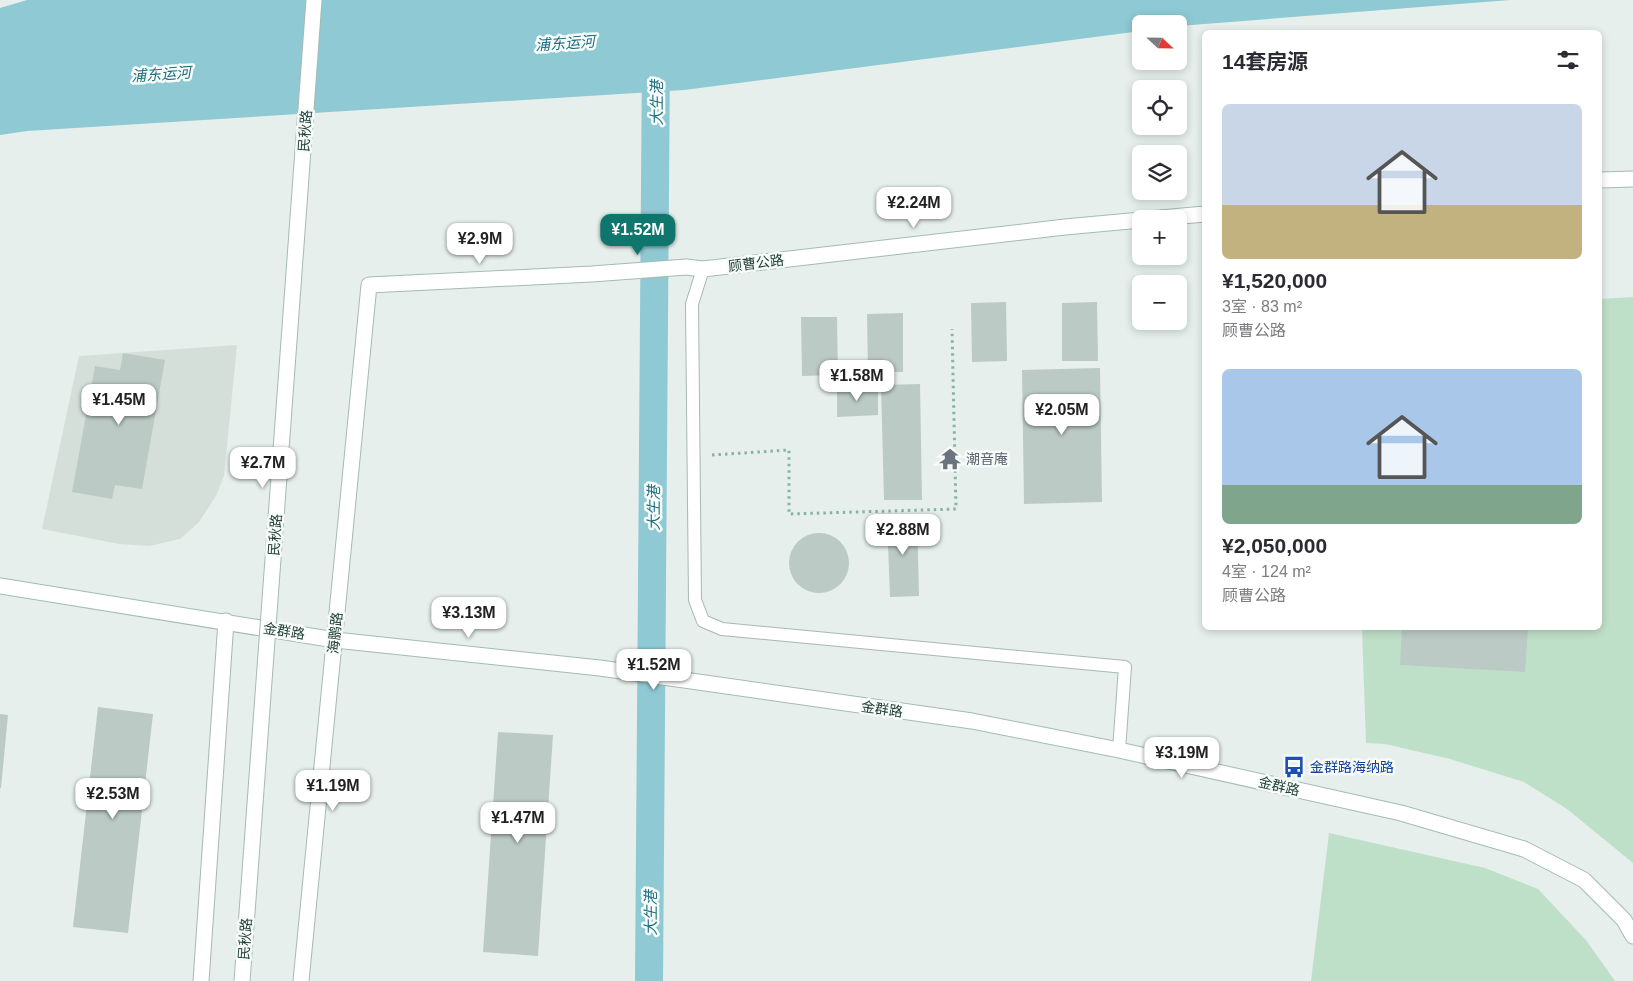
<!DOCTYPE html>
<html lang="zh">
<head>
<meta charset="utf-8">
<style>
  body { margin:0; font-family:Helvetica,"Noto Sans SC",sans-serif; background:#f7f7f7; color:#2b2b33; height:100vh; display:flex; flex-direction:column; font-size:19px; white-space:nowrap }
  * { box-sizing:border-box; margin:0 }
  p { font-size:16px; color:#7c7c81 }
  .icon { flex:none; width:28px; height:28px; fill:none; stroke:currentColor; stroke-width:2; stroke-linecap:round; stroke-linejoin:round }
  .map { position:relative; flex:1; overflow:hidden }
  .panel { position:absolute; left:1202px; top:30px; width:400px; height:600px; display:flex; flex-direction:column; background:#fff; border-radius:8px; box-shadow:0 2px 8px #0003 }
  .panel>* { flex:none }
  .needle { width:32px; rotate:112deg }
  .tools { position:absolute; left:1132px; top:15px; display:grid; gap:10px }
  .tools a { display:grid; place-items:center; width:55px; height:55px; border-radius:8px; background:#fff; box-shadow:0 2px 8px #0003; font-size:25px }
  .price { position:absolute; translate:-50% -42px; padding:0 11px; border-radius:10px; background:#fff; color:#222; font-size:16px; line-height:32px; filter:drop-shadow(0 1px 2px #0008) }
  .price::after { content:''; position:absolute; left:50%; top:30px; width:15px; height:11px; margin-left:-8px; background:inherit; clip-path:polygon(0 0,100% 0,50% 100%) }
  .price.active { background:#0f766e; color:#fff }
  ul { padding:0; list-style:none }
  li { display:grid; align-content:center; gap:10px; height:265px; padding:0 20px }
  li span { display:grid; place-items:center; height:155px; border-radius:8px; color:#555 }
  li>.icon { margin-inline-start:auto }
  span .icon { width:90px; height:90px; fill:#fffc; stroke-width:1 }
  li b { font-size:21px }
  h2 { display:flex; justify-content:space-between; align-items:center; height:60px; padding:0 20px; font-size:21px }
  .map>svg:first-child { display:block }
  .built { fill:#d4dfda }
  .green { fill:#bfe0c8 }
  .water { fill:#8ec9d4 }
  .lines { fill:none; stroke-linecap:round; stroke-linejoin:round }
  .canal { stroke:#8ec9d4; stroke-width:28 }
  .building { fill:#bbcac4 }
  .lane-casing { stroke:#a8b8b2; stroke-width:14 }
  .street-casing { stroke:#a8b8b2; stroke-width:17 }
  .secondary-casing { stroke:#a4bbb3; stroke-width:17 }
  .path { stroke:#86b3a5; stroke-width:3; stroke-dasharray:2.5 4; stroke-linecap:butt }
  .lane { stroke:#fff; stroke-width:12 }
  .street { stroke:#fff; stroke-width:15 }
  .secondary { stroke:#fff; stroke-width:15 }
  .secondary-bridge-casing { stroke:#a4bbb3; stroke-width:17; stroke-linecap:butt }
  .secondary-bridge { stroke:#fff; stroke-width:15 }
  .labels { text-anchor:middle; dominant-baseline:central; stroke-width:5; stroke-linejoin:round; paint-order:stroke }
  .street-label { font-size:14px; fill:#24423a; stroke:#f7fbf9 }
  .worship-label { font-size:14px; fill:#5b616d; stroke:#f7fbf9; text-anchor:start }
  .transit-label { font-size:14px; fill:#164399; stroke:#f7fbf9; text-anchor:start }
  .water-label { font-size:15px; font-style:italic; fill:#1c6f80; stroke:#f7fbf9 }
</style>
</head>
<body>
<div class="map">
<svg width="1633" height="981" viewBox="0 0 1633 981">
  <rect width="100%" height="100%" fill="#e6efeb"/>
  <!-- built -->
  <path class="built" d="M237 345 224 476 216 496 199 522 180 539 149 546 119 544 42 529 79 356Z"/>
  <!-- green -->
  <path class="green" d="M1633 297V863L1567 809 1524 782 1450 759 1385 744 1366 743 1362 628H1600V299Z
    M1329 833 1485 868 1538 889 1586 940 1615 981H1311Z"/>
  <!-- water -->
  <path class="water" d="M27 0H1510L1179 26V24H1141V31L684 90 27 131 0 135V8Z"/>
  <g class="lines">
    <!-- canal -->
    <path class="canal" d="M649 981 656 55"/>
  </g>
  <!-- building -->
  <path class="building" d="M1006 302 1007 361 972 362 971 303Z
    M1097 302 1098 361H1062V303Z
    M903 313V372H868L867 314Z
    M801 317H837L838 375 802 376Z
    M123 353 165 360 142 489 115 485 112 499 72 492 95 366 120 370Z
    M1100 368 1102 502 1024 504 1022 370Z
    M920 384 922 500H884L881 385Z
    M878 387V415L837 417V388Z
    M917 516 919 596 890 597 887 517Z
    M789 563a30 30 0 1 1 60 0a30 30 0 1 1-60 0Z
    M1402 628H1528L1525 672 1400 665Z
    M98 707 153 714 128 933 73 927Z
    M0 714 8 715 1 788H0Z
    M498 732 553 735 538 956 483 952Z"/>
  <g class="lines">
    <!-- lane casing -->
    <g class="lane-casing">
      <path id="lane" d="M703 269 692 304 695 600 703 621 722 629 1125 667 1119 750"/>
    </g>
    <!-- street casing -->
    <g class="street-casing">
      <path id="street" d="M201 981 226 621"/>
    </g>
    <!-- secondary casing -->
    <g class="secondary-casing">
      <path id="secondary" d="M1600 180 1633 179
        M1149 219 1205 214
        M0 586 335 640 600 668 972 721 1119 750 1401 813 1524 849 1584 880 1624 920 1633 936
        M301 981 369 285 592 274 686 267 703 269 1065 227 1141 220"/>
    </g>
    <!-- path -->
    <path class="path" d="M712 455 789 450V514L956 509 952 329"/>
    <!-- lane -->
    <use href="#lane" class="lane"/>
    <!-- street -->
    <use href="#street" class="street"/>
    <!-- secondary -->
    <use href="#secondary" class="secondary"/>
    <!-- secondary-bridge casing -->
    <g class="secondary-bridge-casing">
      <path id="secondary-bridge" d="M242 981 314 0"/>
    </g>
    <!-- secondary-bridge -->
    <use href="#secondary-bridge" class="secondary-bridge"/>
  </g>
  <!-- icons -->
  <defs>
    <g id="temple-bare" transform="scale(1.725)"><path d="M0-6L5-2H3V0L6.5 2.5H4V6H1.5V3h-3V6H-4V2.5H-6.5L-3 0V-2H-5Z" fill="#6b7280" stroke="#f7fbf9" stroke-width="2.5" paint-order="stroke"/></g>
    <g id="bus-bare" transform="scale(1.725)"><path d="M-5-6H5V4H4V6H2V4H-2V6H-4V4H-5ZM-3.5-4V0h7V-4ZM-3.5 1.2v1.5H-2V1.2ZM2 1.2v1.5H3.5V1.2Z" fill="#1a4fb4" stroke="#f7fbf9" stroke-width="2.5" paint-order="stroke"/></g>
  </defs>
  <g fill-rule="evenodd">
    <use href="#temple-bare" x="950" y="459"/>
    <use href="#bus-bare" x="1294" y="767"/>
  </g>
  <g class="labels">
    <!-- street labels -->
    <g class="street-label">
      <text transform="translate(305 131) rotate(-86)">民秋路</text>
      <text transform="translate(756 263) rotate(-7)">顾曹公路</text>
      <text transform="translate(275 535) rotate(-86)">民秋路</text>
      <text transform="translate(284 631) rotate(9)">金群路</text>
      <text transform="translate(335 633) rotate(-84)">海鹏路</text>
      <text transform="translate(882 709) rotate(8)">金群路</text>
      <text transform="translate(1279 786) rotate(13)">金群路</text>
      <text transform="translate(245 939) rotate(-86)">民秋路</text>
    </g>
    <!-- worship labels -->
    <g class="worship-label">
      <text x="966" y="459">潮音庵</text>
    </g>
    <!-- transit labels -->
    <g class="transit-label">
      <text x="1310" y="767">金群路海纳路</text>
    </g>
    <!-- water labels -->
    <g class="water-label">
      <text transform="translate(565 43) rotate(-4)">浦东运河</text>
      <text transform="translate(161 74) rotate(-4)">浦东运河</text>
      <text transform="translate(656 103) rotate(-90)">大生港</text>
      <text transform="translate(653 508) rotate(-90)">大生港</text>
      <text transform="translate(650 913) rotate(-90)">大生港</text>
    </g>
  </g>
</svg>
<div class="tools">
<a><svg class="needle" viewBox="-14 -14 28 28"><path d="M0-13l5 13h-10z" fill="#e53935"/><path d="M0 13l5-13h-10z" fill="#7c7c81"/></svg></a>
<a><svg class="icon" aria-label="locate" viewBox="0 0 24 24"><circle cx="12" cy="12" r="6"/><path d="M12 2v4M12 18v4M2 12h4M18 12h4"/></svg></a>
<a><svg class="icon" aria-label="layers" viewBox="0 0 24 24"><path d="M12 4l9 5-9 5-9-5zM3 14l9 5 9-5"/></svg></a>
<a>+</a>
<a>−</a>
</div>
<b class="price" style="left:914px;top:229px">¥2.24M</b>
<b class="price active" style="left:638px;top:256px">¥1.52M</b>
<b class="price" style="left:480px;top:265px">¥2.9M</b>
<b class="price" style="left:857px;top:402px">¥1.58M</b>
<b class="price" style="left:119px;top:426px">¥1.45M</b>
<b class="price" style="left:1062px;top:436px">¥2.05M</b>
<b class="price" style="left:263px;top:489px">¥2.7M</b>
<b class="price" style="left:903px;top:556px">¥2.88M</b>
<b class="price" style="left:469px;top:639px">¥3.13M</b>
<b class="price" style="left:654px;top:691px">¥1.52M</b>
<b class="price" style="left:1182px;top:779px">¥3.19M</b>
<b class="price" style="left:333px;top:812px">¥1.19M</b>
<b class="price" style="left:113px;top:820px">¥2.53M</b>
<b class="price" style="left:518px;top:844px">¥1.47M</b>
<section class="panel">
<h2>14套房源<svg class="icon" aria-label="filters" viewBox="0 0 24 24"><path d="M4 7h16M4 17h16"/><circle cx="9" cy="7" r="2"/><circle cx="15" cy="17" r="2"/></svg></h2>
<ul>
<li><span style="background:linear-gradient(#c9d6e8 65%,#c2b280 0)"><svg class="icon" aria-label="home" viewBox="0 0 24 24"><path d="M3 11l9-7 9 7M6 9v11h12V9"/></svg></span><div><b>¥1,520,000</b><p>3室 · 83 m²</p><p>顾曹公路</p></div></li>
<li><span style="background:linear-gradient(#a9c7e8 75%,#7fa58c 0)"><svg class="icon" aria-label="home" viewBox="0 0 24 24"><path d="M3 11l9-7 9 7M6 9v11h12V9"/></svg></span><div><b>¥2,050,000</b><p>4室 · 124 m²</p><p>顾曹公路</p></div></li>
</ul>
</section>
</div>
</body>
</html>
